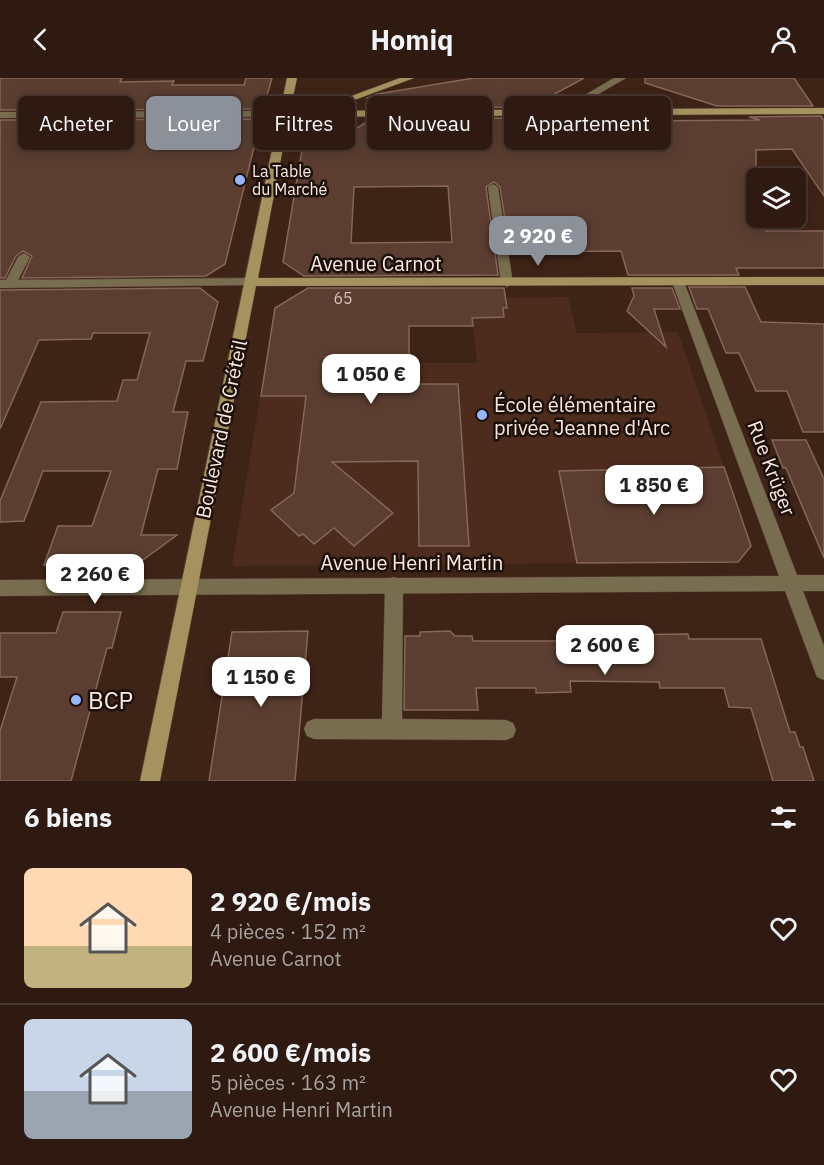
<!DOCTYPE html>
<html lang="fr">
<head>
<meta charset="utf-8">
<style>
  body { margin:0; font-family:"IBM Plex Sans",sans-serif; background:#3a271f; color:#f1f3f6; height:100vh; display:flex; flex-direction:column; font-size:22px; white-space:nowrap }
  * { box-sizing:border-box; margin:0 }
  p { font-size:20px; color:#a7a19f }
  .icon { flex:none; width:33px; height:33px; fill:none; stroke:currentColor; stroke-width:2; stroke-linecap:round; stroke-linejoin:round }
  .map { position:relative; height:703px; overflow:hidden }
  .details { display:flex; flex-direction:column; background:#2e1a11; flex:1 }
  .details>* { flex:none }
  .hud { position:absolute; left:18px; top:18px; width:789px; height:54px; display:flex; gap:12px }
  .fabs { position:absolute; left:746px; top:90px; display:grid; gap:12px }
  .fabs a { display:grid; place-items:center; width:60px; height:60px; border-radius:9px; background:#2e1a11; box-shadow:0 3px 15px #0003,0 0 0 2px #493831; font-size:30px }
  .price { position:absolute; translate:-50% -51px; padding:0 14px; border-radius:12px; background:#fff; color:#222; font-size:20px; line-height:39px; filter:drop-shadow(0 2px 3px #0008) }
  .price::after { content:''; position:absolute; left:50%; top:36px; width:18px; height:14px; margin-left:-9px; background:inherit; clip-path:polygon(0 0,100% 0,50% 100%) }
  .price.current { background:#8c9099; color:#fff }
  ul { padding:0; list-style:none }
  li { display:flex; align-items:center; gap:18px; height:150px; padding:0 24px }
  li+li { border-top:2px solid #493831 }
  li span { display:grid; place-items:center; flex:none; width:168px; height:120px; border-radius:9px; color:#555 }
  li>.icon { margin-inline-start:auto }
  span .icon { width:72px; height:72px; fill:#fffc; stroke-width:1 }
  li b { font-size:26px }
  h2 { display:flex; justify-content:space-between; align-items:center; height:72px; padding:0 24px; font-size:26px }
  .pill { padding:0 21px; border-radius:9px; background:#2e1a11; box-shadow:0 3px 15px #0003,0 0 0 2px #493831; font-size:21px; line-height:54px }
  .pill.current { background:#8c9099; color:#fff }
  header { display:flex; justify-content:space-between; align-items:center; height:78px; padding:0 24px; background:#2e1a11; font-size:27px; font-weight:700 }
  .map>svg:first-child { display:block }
  .built { fill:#4d2c1d }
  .building { fill:#5b3e31; stroke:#866658; stroke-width:1.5; fill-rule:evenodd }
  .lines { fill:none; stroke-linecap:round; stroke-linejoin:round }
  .lane-casing { stroke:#593f33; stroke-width:1 }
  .street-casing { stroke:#593f33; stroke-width:1 }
  .secondary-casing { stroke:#593f33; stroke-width:1 }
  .lane { fill:#786d4e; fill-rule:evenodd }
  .street { fill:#786d4e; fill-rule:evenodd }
  .secondary { fill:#a4925f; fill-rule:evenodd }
  .poi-dot { fill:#98b6fd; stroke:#1c100b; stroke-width:2 }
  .labels { text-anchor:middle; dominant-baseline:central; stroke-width:5; stroke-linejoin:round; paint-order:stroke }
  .far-poi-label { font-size:16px; fill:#fce9e1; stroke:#1c100b; text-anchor:start }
  .number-label { font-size:16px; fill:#d4beb5 }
  .street-label { font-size:20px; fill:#fce9e1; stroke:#1c100b }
  .poi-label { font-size:20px; fill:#fce9e1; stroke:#1c100b; text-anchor:start }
  .near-poi-label { font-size:24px; fill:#fce9e1; stroke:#1c100b; text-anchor:start }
</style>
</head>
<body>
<header><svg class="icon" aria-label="back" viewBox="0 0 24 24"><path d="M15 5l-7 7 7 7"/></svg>Homiq<svg class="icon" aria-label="person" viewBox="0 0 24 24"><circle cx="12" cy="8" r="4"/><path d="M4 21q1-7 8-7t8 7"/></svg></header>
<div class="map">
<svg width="824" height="703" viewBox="0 0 824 703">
  <rect width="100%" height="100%" fill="#3e2317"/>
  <!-- built -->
  <path class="built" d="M568 219 577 255 678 254 751 468 738 484 232 488 275 230 290 221 397 220V285H477L470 220Z"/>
  <!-- building -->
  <path class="building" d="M0 0H122L120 4 174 3 172 7H244L246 0H272L263 31 0 32Z
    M474 0H584L531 29 388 30 393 27 367 20 377 16Z
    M645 0H794L813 28H717L645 5Z
    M821 38 824 43V118L792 71 756 72V140H759L766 153H824V190H736L739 197H628L621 173 510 174 500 109 494 104 486 109 498 197 304 198 283 184 303 66 328 63 346 57 371 41 512 40 505 44 760 42 749 39ZM448 108 452 164 351 165 354 109Z
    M261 41 225 186 206 198 22 200 32 178 23 173 16 178 5 200H0V42Z
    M689 209H745L761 244 824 246V354H803L787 313H756L739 275H726L708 231H697Z
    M200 210 218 224 203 283H186L173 334H188L177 391H158L141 457H177L136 487H44L58 448H92L111 393H43L24 443 0 444V423L41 324 117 323 123 302H137L150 255H93L91 261 39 262 0 351V212Z
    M308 210H504L507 230H503L504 239 472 240 473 248H409V306H458L469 468H419L418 383 332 384 393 435 354 468 334 450 314 466 303 456 299 458 271 432 294 415 306 318H261L275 230Z
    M632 210H672L680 231H654L666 269 627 233 634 218Z
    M772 362H806L824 401V480L786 390H783Z
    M724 389 751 468 738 484 577 485 559 393Z
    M63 534H121L112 570H107L71 703H0V653L17 599H0V555H56Z
    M308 553 295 703H209L232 554Z
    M450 553 455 558H472L473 563H614L613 557 688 556 689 561H761L790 654H795L800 669H803L814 703H773L751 630 729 629 724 610H660L659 604 570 603 571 614 536 615V610H476L478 632H404L405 558H420V554Z"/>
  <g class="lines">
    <!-- lane casing -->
    <g class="lane-casing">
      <path id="lane" d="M493 106 498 109 513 205 507 209 501 205 488 109Z
        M24 175 30 179 16 206 14 209H6L4 206 18 179Z
        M394 499 400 501 403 507 402 641 506 642 513 645 516 652 513 659 506 662 314 661 307 658 304 651 307 644 314 641H382L385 507 388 501Z"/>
    </g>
    <!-- street casing -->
    <g class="street-casing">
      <path id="street" d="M614 0H626L564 36 556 34Z
        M0 34 285 33 290 36 285 39 0 40Z
        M251 200 257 204 255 207 0 210V202Z
        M678 200 684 204 797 497H824V513H803L824 568V602L817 599 785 513 0 518V502L779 498 672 204Z"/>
    </g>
    <!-- secondary casing -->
    <g class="secondary-casing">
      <path id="secondary" d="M287 0H297L290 33 824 30V36L289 39 258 200 824 199V207L256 208 160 703H140Z
        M400 0H414L330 31 322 29Z"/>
    </g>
    <!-- lane -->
    <use href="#lane" class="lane"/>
    <!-- street -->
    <use href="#street" class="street"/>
    <!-- secondary -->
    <use href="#secondary" class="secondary"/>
  </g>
  <!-- markers -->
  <g class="poi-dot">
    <circle cx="240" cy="102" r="6"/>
    <circle cx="482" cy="337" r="6"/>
    <circle cx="76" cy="622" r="6"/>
  </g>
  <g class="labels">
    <!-- far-poi labels -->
    <g class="far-poi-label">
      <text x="252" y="93">La Table<tspan x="252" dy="18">du Marché</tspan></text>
    </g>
    <!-- number labels -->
    <g class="number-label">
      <text x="343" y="220">65</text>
    </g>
    <!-- street labels -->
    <g class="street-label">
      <text x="376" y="185">Avenue Carnot</text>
      <text transform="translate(221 351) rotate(-78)">Boulevard de Créteil</text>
      <text transform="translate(772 390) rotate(69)">Rue Krüger</text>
      <text x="412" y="484">Avenue Henri Martin</text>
    </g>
    <!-- poi labels -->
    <g class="poi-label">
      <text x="494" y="326">École élémentaire<tspan x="494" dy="23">privée Jeanne d'Arc</tspan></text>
    </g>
    <!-- near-poi labels -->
    <g class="near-poi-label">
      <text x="88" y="622">BCP</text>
    </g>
  </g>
</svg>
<div class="fabs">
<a><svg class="icon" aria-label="layers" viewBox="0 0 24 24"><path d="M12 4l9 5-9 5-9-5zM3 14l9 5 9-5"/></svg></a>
</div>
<b class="price current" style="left:538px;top:189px">2 920 €</b>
<b class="price" style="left:371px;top:327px">1 050 €</b>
<b class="price" style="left:654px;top:438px">1 850 €</b>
<b class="price" style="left:95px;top:527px">2 260 €</b>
<b class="price" style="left:605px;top:598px">2 600 €</b>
<b class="price" style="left:261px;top:630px">1 150 €</b>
<div class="hud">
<a class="pill">Acheter</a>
<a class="pill current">Louer</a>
<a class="pill">Filtres</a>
<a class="pill">Nouveau</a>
<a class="pill">Appartement</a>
</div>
</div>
<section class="details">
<h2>6 biens<svg class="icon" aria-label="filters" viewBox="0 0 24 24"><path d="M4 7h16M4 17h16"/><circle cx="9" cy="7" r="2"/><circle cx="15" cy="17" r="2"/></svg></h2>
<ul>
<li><span style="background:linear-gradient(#ffd9b3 65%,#c2b280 0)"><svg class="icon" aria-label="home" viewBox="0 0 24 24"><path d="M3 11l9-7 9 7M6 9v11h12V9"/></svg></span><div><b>2 920 €/mois</b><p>4 pièces · 152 m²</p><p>Avenue Carnot</p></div><svg class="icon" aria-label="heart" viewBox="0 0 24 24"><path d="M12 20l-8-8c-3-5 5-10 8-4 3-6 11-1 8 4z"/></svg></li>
<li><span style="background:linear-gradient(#c9d6e8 60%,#9aa5b1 0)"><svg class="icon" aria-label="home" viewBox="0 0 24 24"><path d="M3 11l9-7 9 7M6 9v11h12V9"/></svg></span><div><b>2 600 €/mois</b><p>5 pièces · 163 m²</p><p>Avenue Henri Martin</p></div><svg class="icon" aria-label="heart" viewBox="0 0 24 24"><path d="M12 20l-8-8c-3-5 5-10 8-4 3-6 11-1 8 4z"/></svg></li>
</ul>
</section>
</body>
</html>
